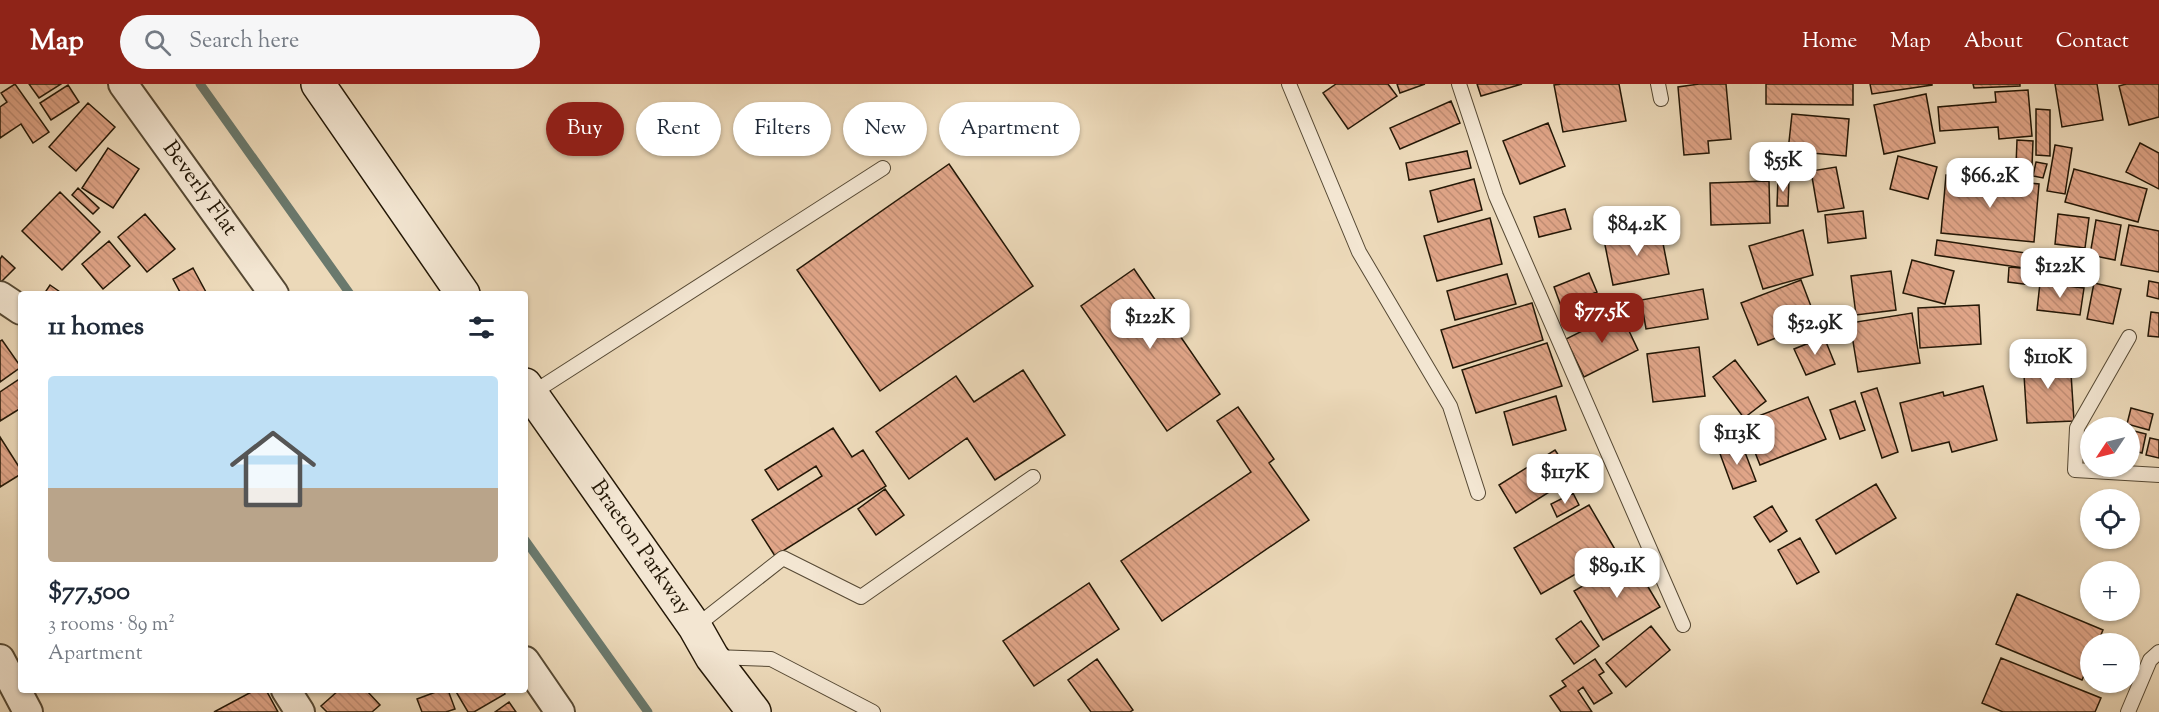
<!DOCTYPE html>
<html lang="en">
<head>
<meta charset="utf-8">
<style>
  body { margin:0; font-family:"Sorts Mill Goudy",serif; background:#f6f6f7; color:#1f2937; height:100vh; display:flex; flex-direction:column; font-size:22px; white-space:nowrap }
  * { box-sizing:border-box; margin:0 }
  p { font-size:20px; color:#747a83 }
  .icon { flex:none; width:33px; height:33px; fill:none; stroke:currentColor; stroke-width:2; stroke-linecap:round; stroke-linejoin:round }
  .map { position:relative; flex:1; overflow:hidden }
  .panel { position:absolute; left:18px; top:207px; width:510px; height:402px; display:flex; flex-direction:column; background:#fff; border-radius:6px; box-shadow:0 2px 4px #0004 }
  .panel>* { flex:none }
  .top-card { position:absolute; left:546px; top:18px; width:570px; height:54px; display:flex; gap:12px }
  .needle { width:39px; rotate:235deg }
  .tools { position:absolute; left:2080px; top:333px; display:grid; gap:12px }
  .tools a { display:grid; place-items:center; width:60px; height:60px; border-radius:50%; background:#fff; box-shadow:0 2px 4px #0004; font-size:30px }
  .price { position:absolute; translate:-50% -51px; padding:0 14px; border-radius:12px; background:#fff; color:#222; font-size:20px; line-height:39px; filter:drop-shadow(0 2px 3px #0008) }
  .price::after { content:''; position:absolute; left:50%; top:36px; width:18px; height:14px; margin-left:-9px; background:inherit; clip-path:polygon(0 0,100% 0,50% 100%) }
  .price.on { background:#8f2418; color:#fff }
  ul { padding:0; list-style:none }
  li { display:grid; align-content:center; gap:12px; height:318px; padding:0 30px }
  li+li { border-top:2px solid #e0e1e3 }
  li span { display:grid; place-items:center; height:186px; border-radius:6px; color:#555 }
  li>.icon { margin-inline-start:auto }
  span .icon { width:108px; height:108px; fill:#fffc; stroke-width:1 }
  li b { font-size:26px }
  h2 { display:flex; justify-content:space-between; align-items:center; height:72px; padding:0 30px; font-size:26px }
  .tag { padding:0 21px; border-radius:27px; background:#fff; box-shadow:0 2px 4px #0004; font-size:21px; line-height:54px }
  .tag.on { background:#8f2418; color:#fff }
  header { display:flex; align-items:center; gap:36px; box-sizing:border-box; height:84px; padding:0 30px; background:#8f2418; color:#fff }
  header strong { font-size:28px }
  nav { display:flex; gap:33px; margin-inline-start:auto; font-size:21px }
  .search { width:420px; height:54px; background:#f6f6f7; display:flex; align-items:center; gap:15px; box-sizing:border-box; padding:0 21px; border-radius:33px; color:#747a83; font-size:22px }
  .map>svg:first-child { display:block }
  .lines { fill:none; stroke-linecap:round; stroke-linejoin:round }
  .stream { stroke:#6a796d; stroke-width:9 }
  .building { fill:url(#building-back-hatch); stroke:#231706; stroke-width:1.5 }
  .service-casing { stroke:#554833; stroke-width:16 }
  .minor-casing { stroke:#554833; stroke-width:32 }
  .secondary-casing { stroke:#231706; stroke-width:36 }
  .service { stroke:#f3e6d2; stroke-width:14 }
  .minor { stroke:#f3e6d2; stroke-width:28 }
  .secondary { stroke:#f3e6d2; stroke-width:33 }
  .labels { text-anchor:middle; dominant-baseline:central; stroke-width:4.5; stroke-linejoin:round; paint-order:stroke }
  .street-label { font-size:22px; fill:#231706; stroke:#f3e6d2 }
</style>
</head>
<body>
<header>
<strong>Map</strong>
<div class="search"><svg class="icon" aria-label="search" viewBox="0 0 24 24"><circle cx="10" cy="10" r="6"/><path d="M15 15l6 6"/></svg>Search here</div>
<nav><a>Home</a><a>Map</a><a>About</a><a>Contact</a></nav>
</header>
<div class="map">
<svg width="2159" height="628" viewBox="0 0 2159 628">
  <defs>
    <pattern id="building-back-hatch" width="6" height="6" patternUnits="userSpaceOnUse" patternTransform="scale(1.5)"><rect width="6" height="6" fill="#e0a588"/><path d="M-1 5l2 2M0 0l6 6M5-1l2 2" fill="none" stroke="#c08d74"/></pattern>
  </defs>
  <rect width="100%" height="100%" fill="#ecd9b9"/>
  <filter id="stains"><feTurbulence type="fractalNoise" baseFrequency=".00333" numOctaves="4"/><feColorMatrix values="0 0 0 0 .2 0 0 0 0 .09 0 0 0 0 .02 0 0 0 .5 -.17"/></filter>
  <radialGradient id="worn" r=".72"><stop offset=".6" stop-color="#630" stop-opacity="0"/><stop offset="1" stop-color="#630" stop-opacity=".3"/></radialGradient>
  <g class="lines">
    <!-- stream -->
    <path class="stream" d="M200 0 350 210
      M525 456 648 628"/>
  </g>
  <!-- building -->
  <path class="building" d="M15 0 49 48 33 59 21 40 0 54V23L7 18 1 9Z
    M29 0H61L39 14Z
    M1336 0H1388L1397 12 1348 45 1323 9Z
    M1397 0H1425L1400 9Z
    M1477 0H1522L1481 12Z
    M1561 0H1619L1626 37 1563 48 1554 1Z
    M1699 0H1726L1731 55 1708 57 1709 69 1684 71 1678 3Z
    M1766 0H1853V21L1766 20Z
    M1870 0H1932V1L1872 10Z
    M1973 0H2020V2L1974 4Z
    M2055 0H2097L2103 36 2062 43Z
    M2126 0H2159V33L2129 41 2119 2Z
    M68 1 79 18 51 36 40 19Z
    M2028 6 2032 52 1999 55 1998 43 1940 47 1938 23 1996 18 1995 8Z
    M1926 10 1935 59 1884 70 1874 21Z
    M1451 17 1460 39 1400 65 1390 44Z
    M88 19 115 43 76 87 49 63Z
    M2036 25 2050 26V72L2036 71Z
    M1792 30 1849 35 1846 72 1788 67Z
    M1548 39 1565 82 1520 100 1503 57Z
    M2017 56 2033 57 2032 82H2016Z
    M2140 59 2159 69V105L2126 88Z
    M2055 61 2072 64 2065 110 2047 107Z
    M108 64 139 85 113 124 82 104Z
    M1467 67 1471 84 1409 96 1406 79Z
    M1898 72 1937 83 1928 115 1890 105Z
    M2036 78 2047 80 2043 94 2033 92Z
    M949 80 1033 202 880 307 797 186Z
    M1836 83 1844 124 1818 128 1811 87Z
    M2074 85 2147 105 2138 138 2065 118Z
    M1946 91 2039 100 2034 158 1941 149Z
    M1474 95 1482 126 1438 138 1430 107Z
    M1778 95 1789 96 1788 122H1777Z
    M1769 97 1770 139 1711 141 1710 99Z
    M78 104 99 124 93 130 72 111Z
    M60 108 100 148 62 186 22 147Z
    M1565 125 1571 145 1539 153 1534 133Z
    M1863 127 1866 154 1828 159 1825 131Z
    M145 130 175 165 147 188 118 153Z
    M2058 130 2089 134 2085 164 2055 160Z
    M1490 134 1502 180 1437 197 1424 152Z
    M2096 136 2121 141 2115 176 2090 171Z
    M2129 141 2159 147V188L2121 181Z
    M1660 144 1669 190 1613 201 1604 156Z
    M1803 146 1813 191 1763 205 1749 162Z
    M1937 156 2060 174 2058 189 1935 171Z
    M109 157 130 182 103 205 82 180Z
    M2 172 15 184 0 199V175Z
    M1912 176 1954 187 1945 220 1903 209Z
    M2009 183 2032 185 2031 201 2008 198Z
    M193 184 207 210H181L173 195Z
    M1134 185 1220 310 1167 347 1081 222Z
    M1891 187 1896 226 1856 231 1851 192Z
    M1589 189 1597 208 1561 222 1554 203Z
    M1507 190 1516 220 1455 236 1447 207Z
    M1801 196 1817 238 1758 261 1741 219Z
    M2149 197 2159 199V215L2147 212Z
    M2040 199 2084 204 2080 231 2037 226Z
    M2094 199 2121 205 2113 240 2087 235Z
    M50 201 63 210H44Z
    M1703 205 1708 235 1646 245 1641 216Z
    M1532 219 1543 256 1453 284 1441 246Z
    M1979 221 1981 260 1920 264 1918 224Z
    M1620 228 1638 266 1584 293 1566 255Z
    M2151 228 2159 229V253L2148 252Z
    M1912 229 1920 279 1858 288 1850 239Z
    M1824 253 1835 280 1806 291 1794 265Z
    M2 256 21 283 0 298V257Z
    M1547 259 1562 302 1476 329 1462 286Z
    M1699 263 1705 312 1653 318 1647 270Z
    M2070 273 2074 337 2027 339 2023 275Z
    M1735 276 1766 317 1744 334 1713 293Z
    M1023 286 1065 351 995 396 967 354 909 395 876 348 956 292 974 318Z
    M21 294V324L0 337V308Z
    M1983 302 1997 356 1952 368 1949 358 1912 367 1900 319 1943 308 1944 312Z
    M1877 304 1898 368 1882 374 1861 309Z
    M1556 312 1566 346 1513 361 1504 328Z
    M1808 313 1826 355 1760 381 1743 338Z
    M1855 317 1865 346 1840 355 1830 326Z
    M1238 323 1274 375 1269 379 1309 436 1162 537 1121 477 1251 388 1217 337Z
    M2131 324 2153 330 2149 346 2127 340Z
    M833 344 852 373 863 366 886 402 775 472 752 436 822 392 816 382 778 406 765 386Z
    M2130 346 2146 350 2142 369 2130 366Z
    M0 353 21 386V390L0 403Z
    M2150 354 2159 356V374L2146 371Z
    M1741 358 1756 397 1733 405 1719 367Z
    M1555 366 1573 393 1516 429 1499 401Z
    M1876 400 1896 434 1836 470 1816 436Z
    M885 405 904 431 876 451 858 425Z
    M1573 409 1579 421 1557 433 1551 420Z
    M1589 421 1616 467 1541 510 1514 464Z
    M1772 422 1787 447 1770 458 1754 433Z
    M1800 454 1819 488 1797 500 1778 466Z
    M1631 474 1660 523 1603 556 1574 507Z
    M1089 499 1119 545 1034 602 1003 557Z
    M2017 510 2103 546 2097 560H2091V575L2082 596 1996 560Z
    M1581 537 1599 562 1574 580 1556 555Z
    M1651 542 1670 566 1626 603 1606 579Z
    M2001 574 2101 614 2095 628H2003L1982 619Z
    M1097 575 1133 626 1130 628H1091L1068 596Z
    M1595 575 1604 588 1599 591 1612 609 1594 620 1583 603 1578 607 1592 628H1561L1550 612 1566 602 1562 597Z
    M255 606H266L278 628H214Z
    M339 606H366L380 621 372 628H327L321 622Z
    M441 606H448L455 625 446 628H422L417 615Z
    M455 606H503L505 610 474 628H468Z
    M509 618 516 628H495Z"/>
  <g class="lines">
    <!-- service casing -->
    <g class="service-casing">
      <path id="service" d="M1289 0 1359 168 1450 322 1478 409
        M1459 0 1496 112 1683 541
        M1658 0 1661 15
        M2129 253 2077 344 2075 386 2159 391
        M531 310 883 84
        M695 543 783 474 861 513 1033 393
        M714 573 771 575 873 628
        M2128 628 2150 576 2159 568"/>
    </g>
    <!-- minor casing -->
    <g class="minor-casing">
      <path id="minor" d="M123 0 274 210
        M0 212 21 226
        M0 575 28 628
        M525 577 560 628
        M286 606 300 628"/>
    </g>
    <!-- secondary casing -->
    <g class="secondary-casing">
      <path id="secondary" d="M318 0 463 210
        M525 301 695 543 712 573 754 628"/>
    </g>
    <!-- service -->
    <use href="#service" class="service"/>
    <!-- minor -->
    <use href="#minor" class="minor"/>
    <!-- secondary -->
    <use href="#secondary" class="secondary"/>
  </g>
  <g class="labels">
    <!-- street labels -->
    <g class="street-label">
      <text transform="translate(199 105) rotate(54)">Beverly Flat</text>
      <text transform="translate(640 464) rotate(55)">Braeton Parkway</text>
    </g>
  </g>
  <rect width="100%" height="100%" filter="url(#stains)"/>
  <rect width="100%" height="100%" fill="url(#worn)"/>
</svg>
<div class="tools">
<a><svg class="needle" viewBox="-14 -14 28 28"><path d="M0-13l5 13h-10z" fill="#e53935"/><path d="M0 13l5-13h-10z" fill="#747a83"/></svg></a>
<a><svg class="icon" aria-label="locate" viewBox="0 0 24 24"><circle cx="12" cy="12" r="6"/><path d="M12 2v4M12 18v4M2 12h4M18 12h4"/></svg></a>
<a>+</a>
<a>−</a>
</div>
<b class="price" style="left:1783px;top:109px">$55K</b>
<b class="price" style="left:1990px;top:125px">$66.2K</b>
<b class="price" style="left:1637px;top:173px">$84.2K</b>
<b class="price" style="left:2060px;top:215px">$122K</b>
<b class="price on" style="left:1602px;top:260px">$77.5K</b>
<b class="price" style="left:1150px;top:266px">$122K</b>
<b class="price" style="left:1815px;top:272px">$52.9K</b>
<b class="price" style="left:2048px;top:306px">$110K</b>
<b class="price" style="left:1737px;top:382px">$113K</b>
<b class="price" style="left:1565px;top:421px">$117K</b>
<b class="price" style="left:1617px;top:515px">$89.1K</b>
<div class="top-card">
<a class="tag on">Buy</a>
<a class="tag">Rent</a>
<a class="tag">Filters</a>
<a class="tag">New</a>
<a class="tag">Apartment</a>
</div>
<section class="panel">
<h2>11 homes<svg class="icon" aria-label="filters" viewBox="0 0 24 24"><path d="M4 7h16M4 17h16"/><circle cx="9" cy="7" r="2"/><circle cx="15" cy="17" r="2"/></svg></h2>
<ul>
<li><span style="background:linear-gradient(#bfe0f5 60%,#b9a48a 0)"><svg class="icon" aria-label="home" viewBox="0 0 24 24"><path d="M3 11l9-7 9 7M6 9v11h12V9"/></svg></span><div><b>$77,500</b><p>3 rooms · 89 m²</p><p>Apartment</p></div></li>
</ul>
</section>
</div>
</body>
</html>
